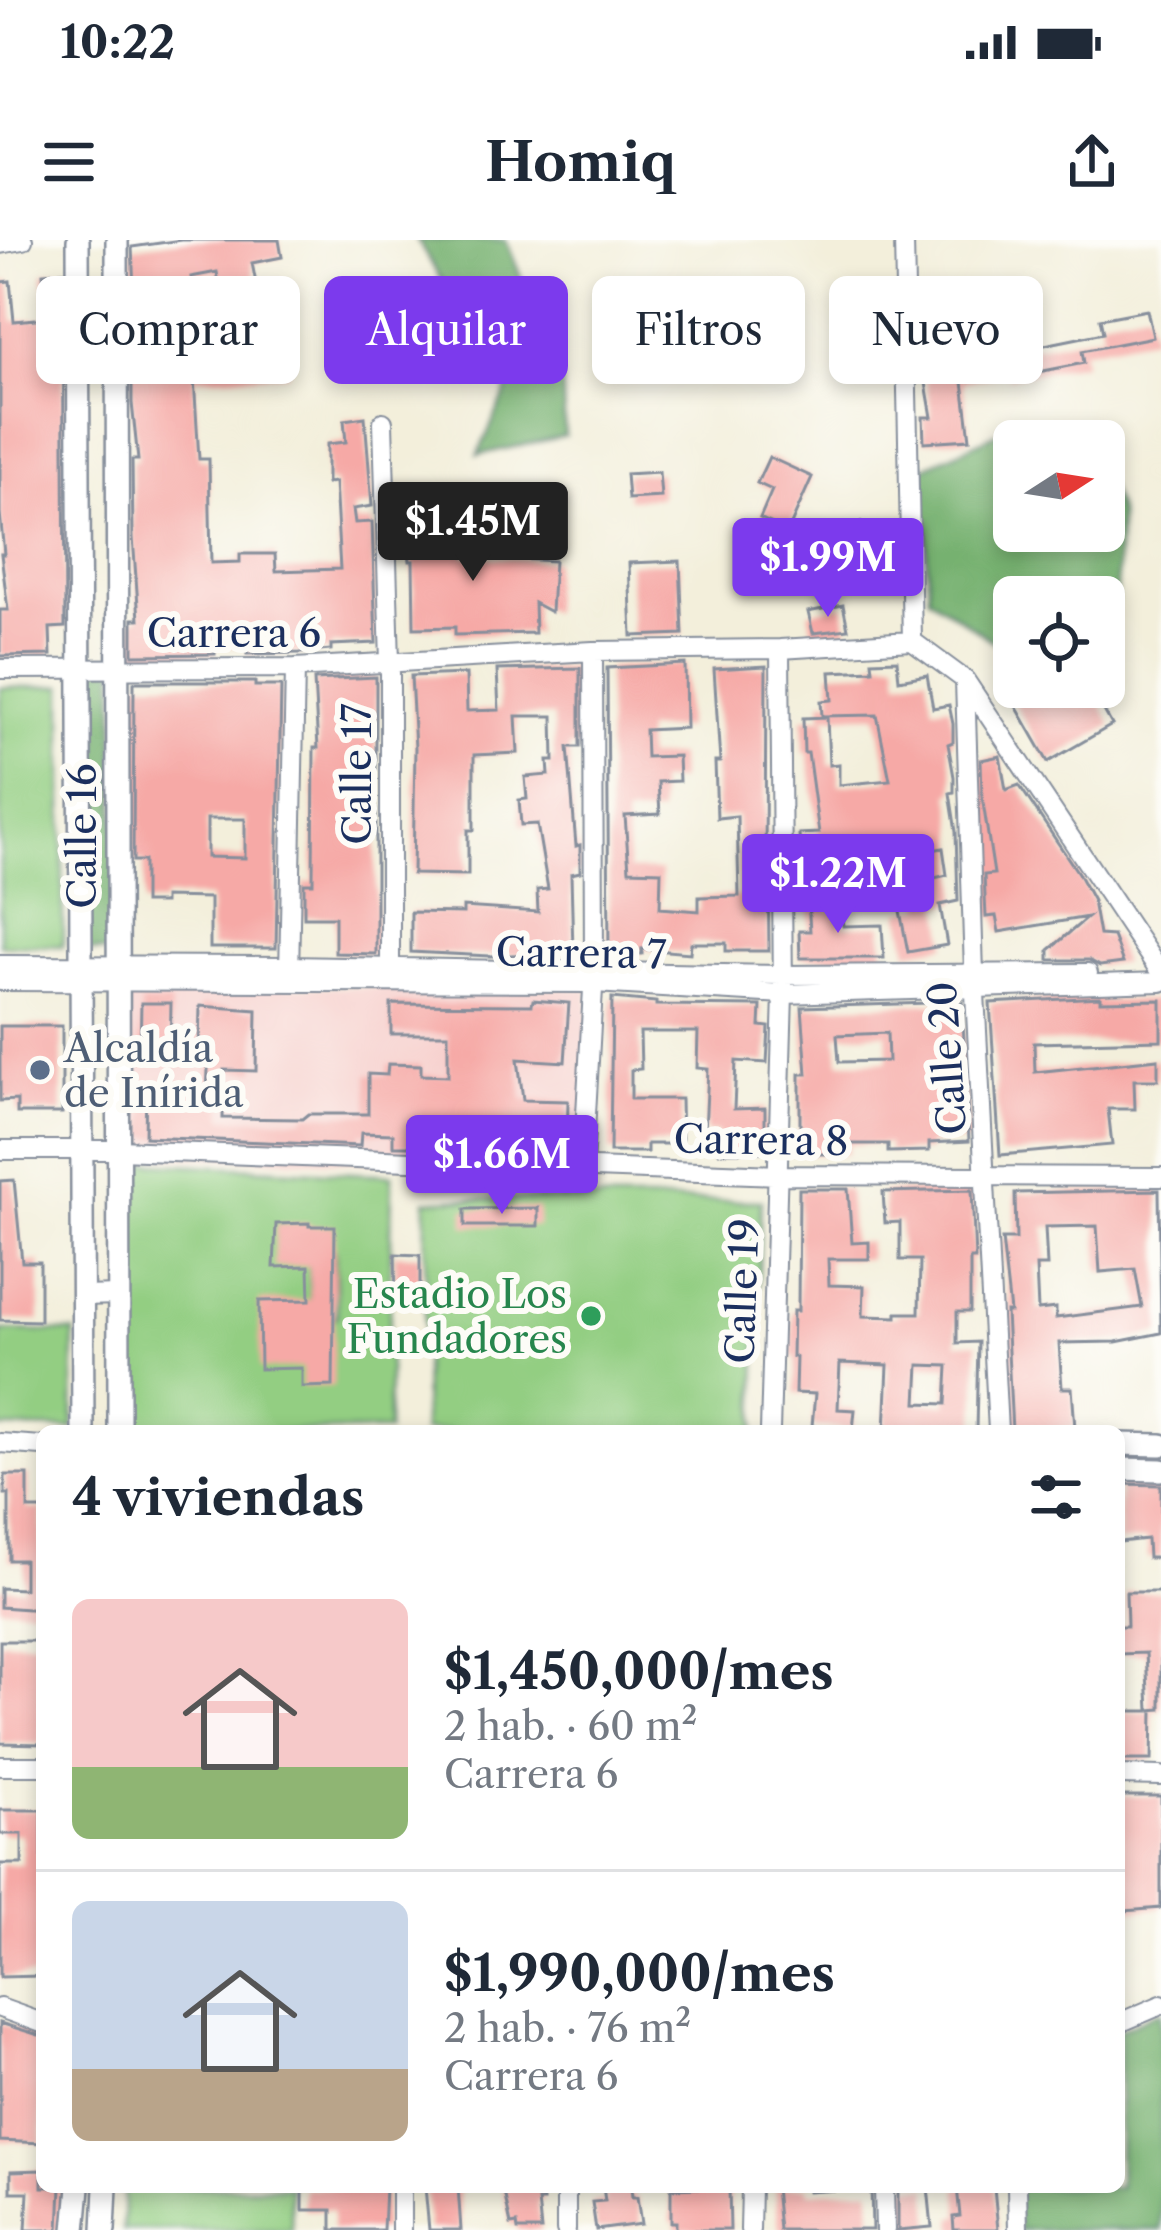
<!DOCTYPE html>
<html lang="es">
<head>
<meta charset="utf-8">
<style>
  body { margin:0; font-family:"Libre Caslon Text",serif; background:#f2f2f3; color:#1f2937; height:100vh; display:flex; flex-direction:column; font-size:45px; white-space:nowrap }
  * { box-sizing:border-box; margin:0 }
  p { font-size:39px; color:#747a83 }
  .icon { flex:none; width:66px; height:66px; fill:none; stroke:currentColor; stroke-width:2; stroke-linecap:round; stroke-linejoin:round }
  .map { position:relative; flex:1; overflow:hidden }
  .sheet { position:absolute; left:36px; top:1185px; width:1089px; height:768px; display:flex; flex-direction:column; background:#fff; border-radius:18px; box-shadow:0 6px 18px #0003 }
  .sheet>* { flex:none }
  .banner { position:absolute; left:36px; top:36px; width:1089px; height:108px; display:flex; gap:24px }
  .needle { width:78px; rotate:78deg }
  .tools { position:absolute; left:993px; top:180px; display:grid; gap:24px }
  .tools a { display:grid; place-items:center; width:132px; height:132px; border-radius:18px; background:#fff; box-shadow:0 6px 18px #0003; font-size:60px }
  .price { position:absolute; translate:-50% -102px; padding:0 27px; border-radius:12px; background:#7c3aed; color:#fff; font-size:39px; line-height:78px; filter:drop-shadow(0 3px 6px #0008) }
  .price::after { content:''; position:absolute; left:50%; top:72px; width:36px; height:27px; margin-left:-18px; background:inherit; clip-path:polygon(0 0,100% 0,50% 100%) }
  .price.active { background:#222; color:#fff }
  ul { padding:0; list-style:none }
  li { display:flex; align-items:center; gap:36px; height:300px; padding:0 36px }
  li+li { border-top:3px solid #e0e1e3 }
  li span { display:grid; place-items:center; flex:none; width:336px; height:240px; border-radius:18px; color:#555 }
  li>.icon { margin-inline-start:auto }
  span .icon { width:144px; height:144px; fill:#fffc; stroke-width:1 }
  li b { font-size:51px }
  h2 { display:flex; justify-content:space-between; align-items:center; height:144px; padding:0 36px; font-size:51px }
  .tag { padding:0 42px; border-radius:18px; background:#fff; box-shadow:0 6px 18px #0003; font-size:42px; line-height:108px }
  .tag.active { background:#7c3aed; color:#fff }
  .status { display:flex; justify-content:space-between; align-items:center; height:84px; padding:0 60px; background:#fff; direction:ltr }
  .status svg { height:33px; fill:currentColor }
  header { display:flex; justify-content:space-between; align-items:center; height:156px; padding:0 36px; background:#fff; font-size:54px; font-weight:700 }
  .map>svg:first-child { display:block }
  .built { fill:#f7d0cd }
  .green { fill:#93ce82; stroke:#577e70; stroke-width:3; fill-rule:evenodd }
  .forest { fill:#76b170; stroke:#487067; stroke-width:3 }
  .building { fill:#f6a9a6; fill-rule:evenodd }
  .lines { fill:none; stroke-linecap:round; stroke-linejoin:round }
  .minor-casing { stroke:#878f9c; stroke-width:22 }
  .tertiary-casing { stroke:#878f9c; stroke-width:26 }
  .minor { stroke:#fff; stroke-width:18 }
  .tertiary { stroke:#fff; stroke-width:21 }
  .service-dot { fill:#5c6f8a; stroke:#fdfcf7; stroke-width:4.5 }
  .leisure-dot { fill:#2e9e5b; stroke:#fdfcf7; stroke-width:4.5 }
  .labels { text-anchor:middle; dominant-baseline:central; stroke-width:12; stroke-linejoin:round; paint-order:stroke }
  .street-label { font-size:39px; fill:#1b2f5e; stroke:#fdfcf7 }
  .service-label { font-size:39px; fill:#4e5e75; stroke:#fdfcf7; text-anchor:start }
  .leisure-label { font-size:39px; fill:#27864d; stroke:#fdfcf7; text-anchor:end }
</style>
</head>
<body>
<div class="status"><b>10:22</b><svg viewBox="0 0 49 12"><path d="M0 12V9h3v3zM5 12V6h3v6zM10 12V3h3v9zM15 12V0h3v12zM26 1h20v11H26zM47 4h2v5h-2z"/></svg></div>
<header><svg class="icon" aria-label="menu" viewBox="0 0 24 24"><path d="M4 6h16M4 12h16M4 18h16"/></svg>Homiq<svg class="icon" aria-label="share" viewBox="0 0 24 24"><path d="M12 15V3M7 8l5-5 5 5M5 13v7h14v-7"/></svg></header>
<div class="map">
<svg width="1161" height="1990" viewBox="0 0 1161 1990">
  <rect width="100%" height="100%" fill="#fdfcf7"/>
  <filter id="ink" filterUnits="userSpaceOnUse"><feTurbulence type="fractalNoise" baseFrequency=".00833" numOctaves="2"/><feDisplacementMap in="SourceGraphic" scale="24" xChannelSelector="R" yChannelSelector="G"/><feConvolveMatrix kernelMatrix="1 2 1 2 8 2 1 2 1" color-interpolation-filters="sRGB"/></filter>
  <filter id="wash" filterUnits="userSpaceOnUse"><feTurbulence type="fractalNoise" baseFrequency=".004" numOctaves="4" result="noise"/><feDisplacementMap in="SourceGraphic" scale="48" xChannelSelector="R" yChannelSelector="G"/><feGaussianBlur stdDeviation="2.7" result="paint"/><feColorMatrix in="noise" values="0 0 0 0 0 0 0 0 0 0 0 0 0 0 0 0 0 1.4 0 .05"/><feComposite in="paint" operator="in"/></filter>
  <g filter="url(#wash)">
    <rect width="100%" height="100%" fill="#f3efdb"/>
    <!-- built -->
    <path class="built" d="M127 746 589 749 586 929 125 916Z"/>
    <!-- green -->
    <path class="green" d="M63 446V706L0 705V448Z
      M132 922 392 935 388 1191H129ZM335 1010 337 1077 311 1078 309 1011Z
      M456 959 761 961 755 1191H423L426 961Z
      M0 1091 74 1092 73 1189 0 1188Z
      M124 1947H290L292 1990H123Z"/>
    <!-- forest -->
    <path class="forest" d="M417 0H506L562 138 565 196 478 215 507 150Z
      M1086 187 1091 201H1014V291H1104V234L1119 274 1116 361 1104 367V357H1014V416L929 357 921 229 1006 189Z
      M115 428V713L82 710 84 430Z
      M1161 1771V1990H1018L1017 1947H1119V1790Z"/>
    <g id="blocks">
      <!-- building -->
      <path class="building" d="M181 0H279L282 17 252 23 263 79 285 78 288 134 194 138 199 219H209L211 323 240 322V314H275L276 331 340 329 335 242 327 243V204L346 202 344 180 365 177 372 266 353 269 355 283 372 282 376 403 331 405V410L300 413 247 414V406L215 407V414L133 415V379H139L133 297 132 220H138L132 163V90H136L132 7ZM217 32 226 80 200 82 191 37Z
        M63 31 65 387 50 388 51 415 0 416V370H8L1 314H4L0 273V42L10 41 14 81 47 78 43 33Z
        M1147 70 1153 97 1082 111 1084 123 1008 138 1007 133 963 142 970 199 924 202 923 177H932L920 109 977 98 981 118 1103 93 1100 79Z
        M769 217 812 237 788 291 760 278 772 250 757 243Z
        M659 232 661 257 628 259 626 234Z
        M444 276V283L470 290 464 316 554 321 551 372 534 363 535 393 455 395V387L414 388 413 321H410L406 279Z
        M861 282 865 302 853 304 856 316 828 322 831 335 801 342 791 297Z
        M680 321 683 394 632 396 629 323Z
        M843 365 848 389 813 393 808 372Z
        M897 420 899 440 927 435 933 468 949 465 953 484V502L948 504 954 537V552L950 553 956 592 958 661 940 665 947 705 908 712 900 671 923 667 917 642 947 635 943 608 863 622V632L801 634 799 594 819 593 808 513H804L803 478 827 477 829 525 839 524V545L890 540 877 475 822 476 821 461 832 460 830 432 873 430 872 421Z
        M685 424 686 488 645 490 646 517 678 516 679 541 658 542 660 574 625 576 629 630 661 631 660 668 699 671V657L739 656 737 576 717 578 715 522H720L714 429 766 426 765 627H768L769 711H726V703H691L690 713 642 709V714H609L607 428Z
        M580 428V507H568L576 606 580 605V632L571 634 573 712 490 716 411 712V672L463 673V667L538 672 537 650 548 649 537 584 521 585 519 560 527 559 525 537 549 535 548 521H554L553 476H516L518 513 474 515V590H468V635L413 634 415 508 411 436 466 434 467 471 499 470 497 430Z
        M376 437V714L335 713V677H304V643H313L314 508H318L314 440Z
        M134 442H255V446H281L276 708H210V658L164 657V663H144V621H133ZM207 579H245V618L207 617Z
        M1005 447H1091L1112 485 1048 522Z
        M1000 516 1006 550 1019 545 1078 633 1093 661 1099 695 1113 696 1123 723 1100 726 1089 720H1049V710L1088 677 999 692 996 676 986 677 984 635 994 634 982 556 981 520Z
        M827 660 828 670 841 669 843 686 882 685 884 718H800L799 691H810L808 661Z
        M1100 757V761L1161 760V800L1034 803 1035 832 1158 819V840H1134L1135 869H1108L1112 905 1000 915 990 763Z
        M612 758 656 762V765L761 766 760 786 769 787 767 823 736 821 734 869 765 868V912H719L718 892H705L708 829 697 828 698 792H640L641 829 631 830V859H681L682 904H647V912H610Z
        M533 760 569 763 565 822 518 819 523 860 568 861 567 904H537V892L494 897 493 902 468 900V896L417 895V906H393V894L361 893 360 906 145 897 146 844H173V852H207L209 808H199L200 766 257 770 256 831 224 830 223 878 302 879 308 874H368V834L387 835 388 824 421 825V835L448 836V794H391V764L532 765Z
        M962 762 969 901 929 903V911L888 912V904H847L848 914H800V834H807L802 767ZM887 793 888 821 839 822 837 795Z
        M141 763H171L170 813 140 812Z
        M0 786H62V873H17V860L0 861Z
        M14 940 22 1022H40V1081L0 1080V941Z
        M799 949H848L852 1003 869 1002V1019H828L829 1045 864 1046 863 1076 897 1077V1073H919L920 1020H900V982L885 983 883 952 972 950 975 1019H970V1072H957V1103L978 1102 976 1191H885L888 1125 840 1123 838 1169 855 1170 853 1190 812 1186 815 1154 795 1153 796 1117H792L793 1071H798ZM919 1125 948 1126 946 1164 917 1163Z
        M1159 950 1161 1093 1116 1102 1059 1103 1062 1148H1072L1075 1188 1012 1191 1006 1072H1010L1002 999H1016L1015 953ZM1097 986 1100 1032 1135 1029 1142 1067 1056 1078V1068L1038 1070 1036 1026H1047L1045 987Z
        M538 968V986H465V969Z
        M309 983V986H335L333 1146 302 1147V1128L260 1129 259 1061 310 1060 309 1026 274 1027 276 984Z
        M395 1014 420 1015V1061H396Z
        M5 1235H28V1269H42V1370L0 1367V1348L24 1349V1320H9V1254H5Z
        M1119 1244 1161 1245V1318H1148L1147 1299 1119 1302Z
        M1126 1352H1161V1469L1149 1470 1146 1413 1119 1414V1386H1127Z
        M0 1401H42V1504L0 1503Z
        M1119 1471H1153L1152 1520H1119Z
        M1119 1556H1161V1668L1125 1671Z
        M0 1570H42V1736L0 1737V1624H22V1594H0Z
        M0 1783 42 1796V1903L0 1901Z
        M42 1930V1947H61L59 1990H26L28 1952H11V1931Z
        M333 1947H385L383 1990H332V1970H303V1949Z
        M425 1947H458L461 1990H429Z
        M503 1947H542L543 1961H538L541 1990H518L517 1984 511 1985Z
        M603 1947H631L632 1957H637L641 1984 596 1990 592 1962 605 1961Z
        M729 1947 730 1990H676V1982H671V1949Z
        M775 1947H807L808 1952 871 1948 872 1990H779Z
        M898 1947H928L932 1987 898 1990Z
        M957 1947H994L998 1990H954L953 1977 960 1976Z"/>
    </g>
  </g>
  <g filter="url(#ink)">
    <use href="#blocks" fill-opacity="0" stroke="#878f9c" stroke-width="3"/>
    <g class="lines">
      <!-- minor casing -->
      <g class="minor-casing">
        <path id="minor" d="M904 0 912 401
          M0 4 23 0
          M383 182 390 423V735
          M0 429 295 428 593 411 780 409 912 401 965 440 1161 733
          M965 441 974 734 998 1191
          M0 725 289 726 782 735 1088 733
          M289 735 295 428
          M0 741 594 743 783 754 1161 742
          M0 910H119L779 935 1161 937
          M583 928 594 731 593 411
          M83 1056 119 1055
          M770 1191 783 754 780 409
          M0 1203 42 1206
          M0 1526H42
          M1119 1535 1161 1536
          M0 1768 42 1783
          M1119 1783 1161 1765
          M401 1947V1990
          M566 1947V1990
          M884 1947 885 1990
          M1017 1947 1018 1990
          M750 1990 751 1947"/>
      </g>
      <!-- tertiary casing -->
      <g class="tertiary-casing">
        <path id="tertiary" d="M78 0 83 1191
          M117 0 119 1191
          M1119 1204 1161 1205
          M1119 1229 1161 1230
          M75 1990 79 1947
          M104 1990 106 1947"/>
      </g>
      <!-- minor -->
      <use href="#minor" class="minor"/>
      <!-- tertiary -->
      <use href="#tertiary" class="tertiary"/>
    </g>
  </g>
  <!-- markers -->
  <circle class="service-dot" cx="40" cy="830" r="12"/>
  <circle class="leisure-dot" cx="591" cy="1076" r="12"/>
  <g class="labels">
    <!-- street labels -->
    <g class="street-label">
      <text x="234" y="393">Carrera 6</text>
      <text transform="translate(357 534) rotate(-90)">Calle 17</text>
      <text transform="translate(82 596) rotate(-90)">Calle 16</text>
      <text transform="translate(581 713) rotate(1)">Carrera 7</text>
      <text transform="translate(947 818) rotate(-94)">Calle 20</text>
      <text transform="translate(761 900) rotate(1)">Carrera 8</text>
      <text transform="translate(742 1051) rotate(-88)">Calle 19</text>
    </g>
    <!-- service labels -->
    <g class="service-label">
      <text x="64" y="808">Alcaldía<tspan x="64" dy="45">de Inírida</tspan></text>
    </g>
    <!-- leisure labels -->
    <g class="leisure-label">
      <text x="567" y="1054">Estadio Los<tspan x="567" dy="45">Fundadores</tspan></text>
    </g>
  </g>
</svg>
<div class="tools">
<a><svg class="needle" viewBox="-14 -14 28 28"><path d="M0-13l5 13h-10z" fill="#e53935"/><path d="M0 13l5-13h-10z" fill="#747a83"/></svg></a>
<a><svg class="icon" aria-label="locate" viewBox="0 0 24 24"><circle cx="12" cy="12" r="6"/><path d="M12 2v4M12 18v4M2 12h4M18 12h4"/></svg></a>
</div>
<b class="price active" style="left:473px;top:344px">$1.45M</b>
<b class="price" style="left:828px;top:380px">$1.99M</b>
<b class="price" style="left:838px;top:696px">$1.22M</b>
<b class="price" style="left:502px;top:977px">$1.66M</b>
<div class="banner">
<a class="tag">Comprar</a>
<a class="tag active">Alquilar</a>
<a class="tag">Filtros</a>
<a class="tag">Nuevo</a>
</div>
<section class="sheet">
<h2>4 viviendas<svg class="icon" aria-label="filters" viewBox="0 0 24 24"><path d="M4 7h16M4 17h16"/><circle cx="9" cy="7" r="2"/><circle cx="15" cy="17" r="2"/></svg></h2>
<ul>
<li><span style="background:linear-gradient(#f6c9c9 70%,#8fb573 0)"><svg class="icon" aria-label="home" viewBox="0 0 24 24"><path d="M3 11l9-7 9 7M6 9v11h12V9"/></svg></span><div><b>$1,450,000/mes</b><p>2 hab. · 60 m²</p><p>Carrera 6</p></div></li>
<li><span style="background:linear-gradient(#c9d6e8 70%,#b9a48a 0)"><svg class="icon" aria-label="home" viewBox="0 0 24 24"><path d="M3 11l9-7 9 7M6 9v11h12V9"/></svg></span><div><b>$1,990,000/mes</b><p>2 hab. · 76 m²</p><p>Carrera 6</p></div></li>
</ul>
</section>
</div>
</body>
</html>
